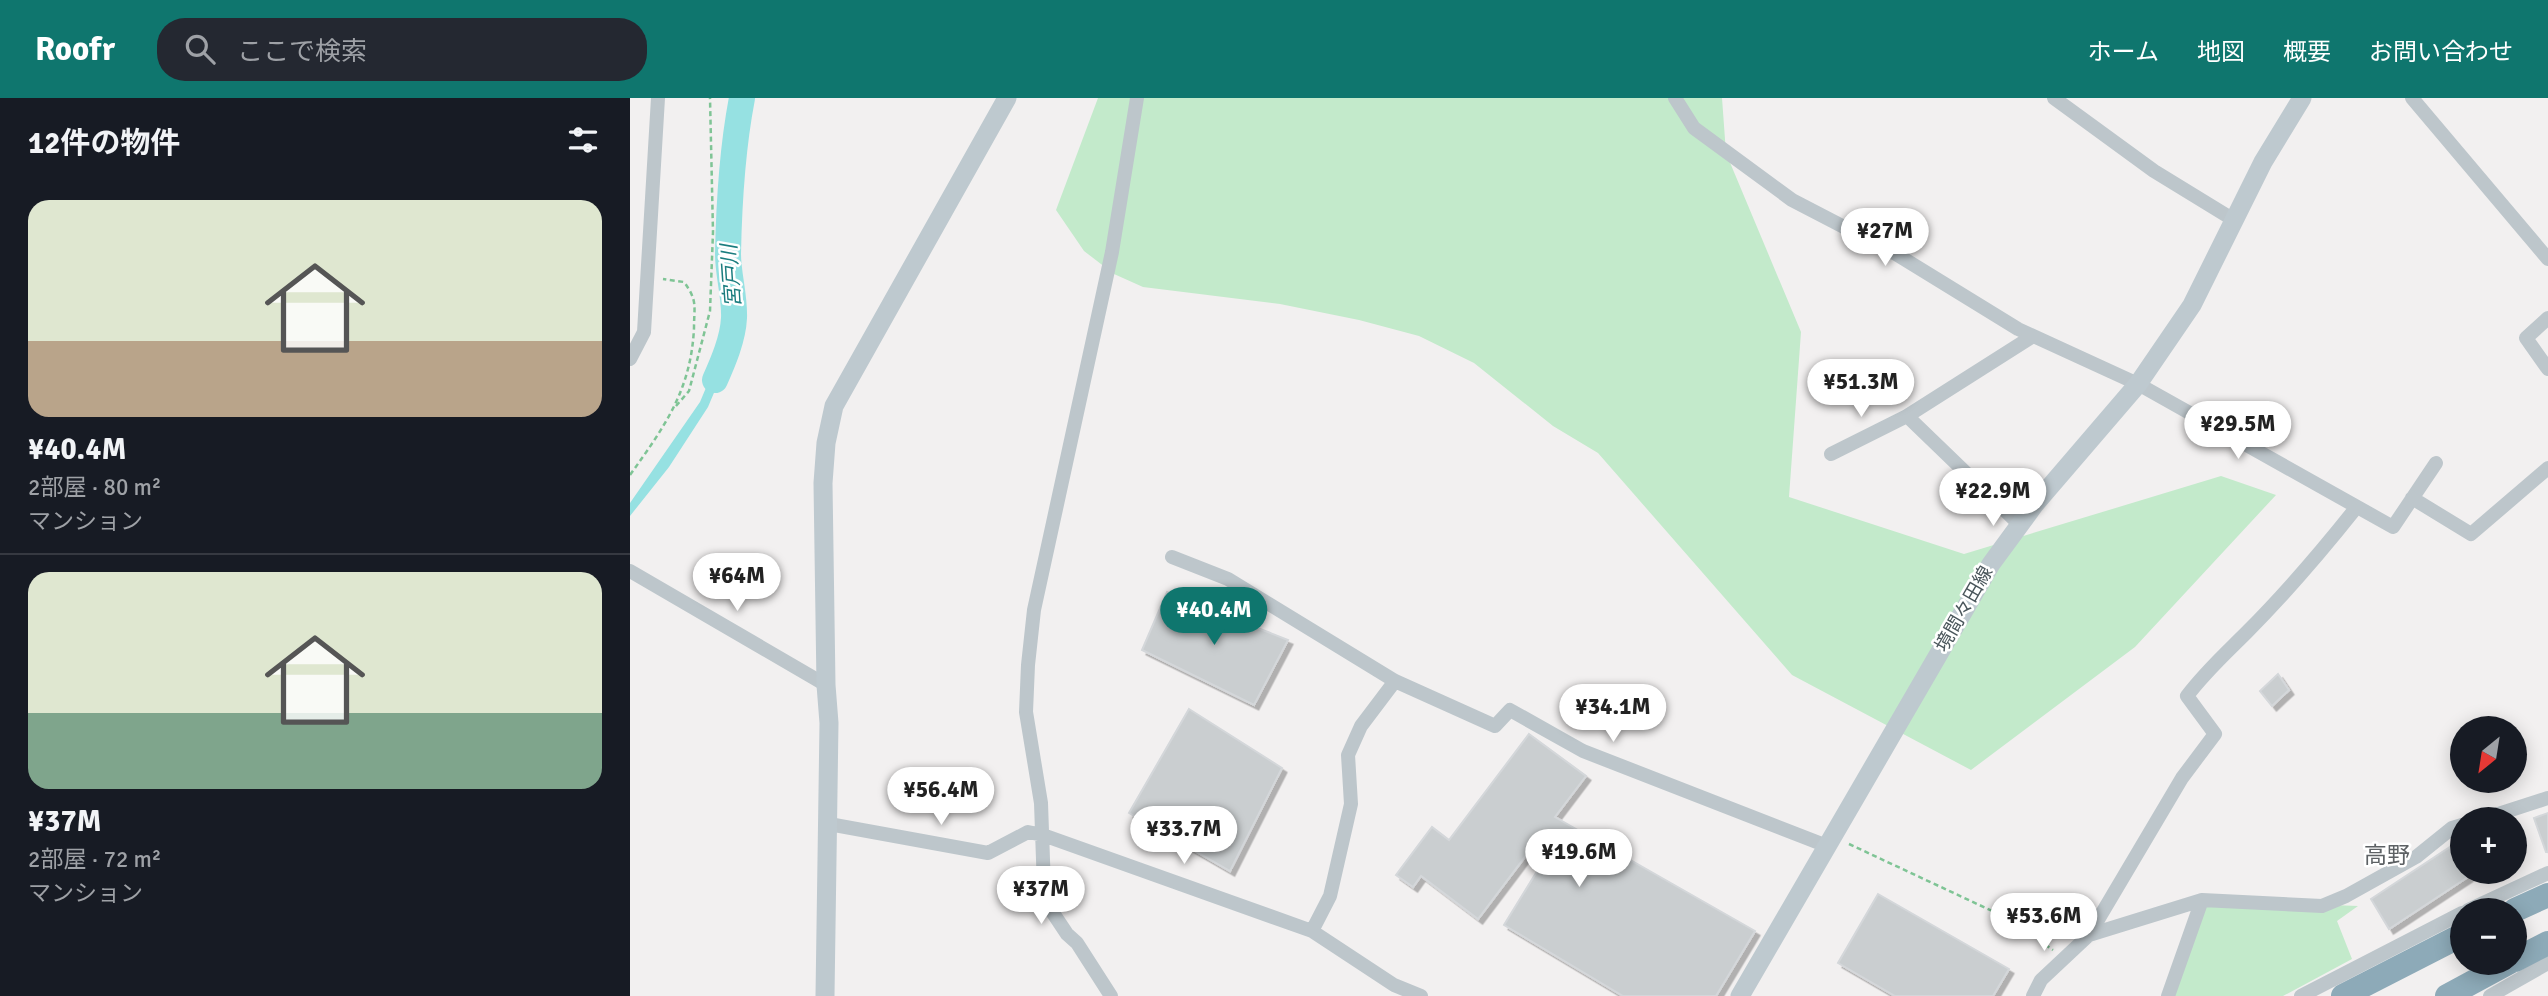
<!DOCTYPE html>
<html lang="ja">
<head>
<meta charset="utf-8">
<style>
  body { margin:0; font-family:Signika,"Noto Sans JP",sans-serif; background:#242831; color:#f1f3f6; height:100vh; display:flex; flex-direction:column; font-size:26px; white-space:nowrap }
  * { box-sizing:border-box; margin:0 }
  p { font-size:23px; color:#9ea1a6 }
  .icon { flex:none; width:38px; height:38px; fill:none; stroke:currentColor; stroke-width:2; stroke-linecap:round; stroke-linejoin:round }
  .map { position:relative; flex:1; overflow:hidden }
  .panel { display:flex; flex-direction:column; background:#171b24; width:630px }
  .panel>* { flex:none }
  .needle { width:46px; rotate:210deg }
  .buttons { position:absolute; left:1820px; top:618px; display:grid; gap:14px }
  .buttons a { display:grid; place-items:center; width:77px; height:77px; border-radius:50%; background:#171b24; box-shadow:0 4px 18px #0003; font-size:35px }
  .price { position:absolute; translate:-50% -60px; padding:0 16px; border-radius:24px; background:#fff; color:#222; font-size:23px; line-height:46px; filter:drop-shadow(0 2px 4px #0008) }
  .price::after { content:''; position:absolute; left:50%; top:42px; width:21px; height:16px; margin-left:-10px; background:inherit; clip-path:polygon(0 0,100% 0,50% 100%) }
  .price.on { background:#0f766e; color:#fff }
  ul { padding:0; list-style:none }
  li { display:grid; align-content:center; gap:14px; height:371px; padding:0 28px }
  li+li { border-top:2px solid #363941 }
  li span { display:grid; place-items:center; height:217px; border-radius:21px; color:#555 }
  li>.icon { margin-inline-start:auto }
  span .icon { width:126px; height:126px; fill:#fffc; stroke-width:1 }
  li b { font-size:30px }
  h2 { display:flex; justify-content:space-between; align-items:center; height:84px; padding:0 28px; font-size:30px }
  header { display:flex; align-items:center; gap:42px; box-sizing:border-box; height:98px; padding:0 35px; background:#0f766e; color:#fff }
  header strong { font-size:33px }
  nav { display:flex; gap:38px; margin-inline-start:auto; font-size:24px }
  .search { width:490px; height:63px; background:#242831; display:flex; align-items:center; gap:18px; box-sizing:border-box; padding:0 24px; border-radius:28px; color:#9ea1a6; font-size:26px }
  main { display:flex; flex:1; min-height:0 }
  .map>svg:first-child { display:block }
  .green { fill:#c3eacb }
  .water { fill:#96e1e2 }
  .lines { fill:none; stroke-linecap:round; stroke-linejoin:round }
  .river { stroke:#96e1e2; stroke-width:26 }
  .building { fill:#caced0; stroke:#d4d7da; stroke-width:2; filter:url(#shadow) }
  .path { stroke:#7fc495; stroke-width:2.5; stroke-dasharray:5 3.5; stroke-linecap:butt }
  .street { stroke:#bdc6cb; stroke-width:14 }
  .secondary { stroke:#bec9cf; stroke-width:19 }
  .highway { stroke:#8daab8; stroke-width:24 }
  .labels { text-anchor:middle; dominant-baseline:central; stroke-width:5; stroke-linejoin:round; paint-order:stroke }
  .street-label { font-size:19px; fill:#4a565b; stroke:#fff }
  .water-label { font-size:21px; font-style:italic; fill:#1b7d7f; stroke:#fff }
  .quarter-label { font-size:23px; fill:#5d6164; stroke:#fff }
</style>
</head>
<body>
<header>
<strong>Roofr</strong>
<div class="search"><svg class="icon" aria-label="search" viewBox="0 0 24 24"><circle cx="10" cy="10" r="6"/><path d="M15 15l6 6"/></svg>ここで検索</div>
<nav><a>ホーム</a><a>地図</a><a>概要</a><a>お問い合わせ</a></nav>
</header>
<main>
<section class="panel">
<h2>12件の物件<svg class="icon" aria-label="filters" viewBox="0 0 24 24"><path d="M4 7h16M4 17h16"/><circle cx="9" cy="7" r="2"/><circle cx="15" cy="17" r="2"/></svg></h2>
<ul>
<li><span style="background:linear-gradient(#dfe7d0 65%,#b9a48a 0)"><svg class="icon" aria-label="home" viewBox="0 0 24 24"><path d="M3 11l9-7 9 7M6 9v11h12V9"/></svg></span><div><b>¥40.4M</b><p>2部屋 · 80 m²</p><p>マンション</p></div></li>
<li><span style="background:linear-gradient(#dfe7d0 65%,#7fa58c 0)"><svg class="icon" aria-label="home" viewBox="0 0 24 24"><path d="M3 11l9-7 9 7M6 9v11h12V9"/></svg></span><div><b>¥37M</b><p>2部屋 · 72 m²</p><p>マンション</p></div></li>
</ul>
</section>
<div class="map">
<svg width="1918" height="898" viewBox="0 0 1918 898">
  <defs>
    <filter id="shadow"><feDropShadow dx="4.5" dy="4.5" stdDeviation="0" flood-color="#0004"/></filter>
  </defs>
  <rect width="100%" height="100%" fill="#f2f0f0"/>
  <!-- green -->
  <path class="green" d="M468 0H1092L1096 55 1171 234 1159 399 1334 456 1591 378 1646 397 1505 549 1341 672 1162 577 968 355 923 328 844 265 789 238 729 222 650 206 513 189 484 176 454 153 426 112Z
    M1572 802 1728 808 1707 823 1722 861 1653 898H1538Z"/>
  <!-- water -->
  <path class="water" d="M93 249 102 252 78 309 39 369 0 418V405L70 304Z"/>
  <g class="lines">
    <!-- river -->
    <path class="river" d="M85 282C93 264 103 241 104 220 105 199 98 177 98 156 99 103 102 52 112 0"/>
  </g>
  <!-- building -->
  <path class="building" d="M537 494 658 542 624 607 512 552Z
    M1648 576 1659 592 1642 608 1630 593Z
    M559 611 652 670 600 773 499 715Z
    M899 636 956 678 925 719 1125 833 1086 898H993L874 827 925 744 913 735 848 821 791 778 783 789 766 777 802 729 819 742Z
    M1918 715V754H1916L1904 720Z
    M1820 749 1832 769V774L1838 779 1759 831 1741 801Z
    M1248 796 1379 871 1363 898H1265L1208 865Z"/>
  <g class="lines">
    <!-- path -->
    <path class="path" d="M46 308 59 293 80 213 83 134 80 0
      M0 377C35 328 61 292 64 230 64 208 68 203 54 184L33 181
      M1219 746 1375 819 1423 852"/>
    <!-- street -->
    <path class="street" d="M1045 0 1064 30 1162 102 1266 156 1388 231 1508 286 1763 429 1806 365
      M1424 0 1524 73 1604 122
      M1782 0 1918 161
      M1918 220 1896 240 1918 271
      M0 261 14 234 28 0
      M1201 356 1277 318
      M1782 400 1841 436 1918 370
      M1390 427 1277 318 1403 238
      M542 459 598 481 765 583 865 628 880 612 953 653 1197 748
      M0 473 196 587
      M1853 721 1918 700
      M199 726 358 755 398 734 413 737 682 833 764 887 791 898
      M1838 812 1918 775
      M682 833 700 798 721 706 718 657 731 628 765 583
      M1459 837 1572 802 1692 808 1716 798 1786 759 1822 730 1832 727
      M481 898 447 845 437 836 421 812 414 790 411 705 396 614 398 567 404 512 482 154 507 0
      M1403 898 1411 882 1459 837 1552 680 1585 636 1557 598C1575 574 1595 556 1616 535 1655 496 1691 454 1726 410
      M1538 898 1572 802
      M1671 898 1832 815
      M1860 898 1918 865"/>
    <!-- secondary -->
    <path class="secondary" d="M195 898 199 625 196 587 193 385 196 345 204 308 377 0
      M1110 898 1361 466 1405 406 1508 286 1562 207 1633 64 1672 0"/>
    <!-- highway -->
    <path class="highway" d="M1885 812 1918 797
      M1885 862 1918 845
      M1713 898 1832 837
      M1817 898 1880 864"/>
  </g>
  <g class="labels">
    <!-- street labels -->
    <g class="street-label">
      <text transform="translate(1334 511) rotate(-60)">境間々田線</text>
    </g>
    <!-- water labels -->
    <g class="water-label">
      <text transform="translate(101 178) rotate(-94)">宮戸川</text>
    </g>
    <!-- quarter labels -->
    <g class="quarter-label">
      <text x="1757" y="757">高野</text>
    </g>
  </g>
</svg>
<div class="buttons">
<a><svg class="needle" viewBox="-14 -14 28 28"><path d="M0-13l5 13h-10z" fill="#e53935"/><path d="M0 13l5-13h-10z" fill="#9ea1a6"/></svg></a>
<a>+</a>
<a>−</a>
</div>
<b class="price" style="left:1255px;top:170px">¥27M</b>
<b class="price" style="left:1231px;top:321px">¥51.3M</b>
<b class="price" style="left:1608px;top:363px">¥29.5M</b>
<b class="price" style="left:1363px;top:430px">¥22.9M</b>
<b class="price" style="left:107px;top:515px">¥64M</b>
<b class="price on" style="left:584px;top:549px">¥40.4M</b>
<b class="price" style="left:983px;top:646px">¥34.1M</b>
<b class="price" style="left:311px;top:729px">¥56.4M</b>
<b class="price" style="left:554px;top:768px">¥33.7M</b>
<b class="price" style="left:949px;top:791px">¥19.6M</b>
<b class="price" style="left:411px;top:828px">¥37M</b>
<b class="price" style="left:1414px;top:855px">¥53.6M</b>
</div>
</main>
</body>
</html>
